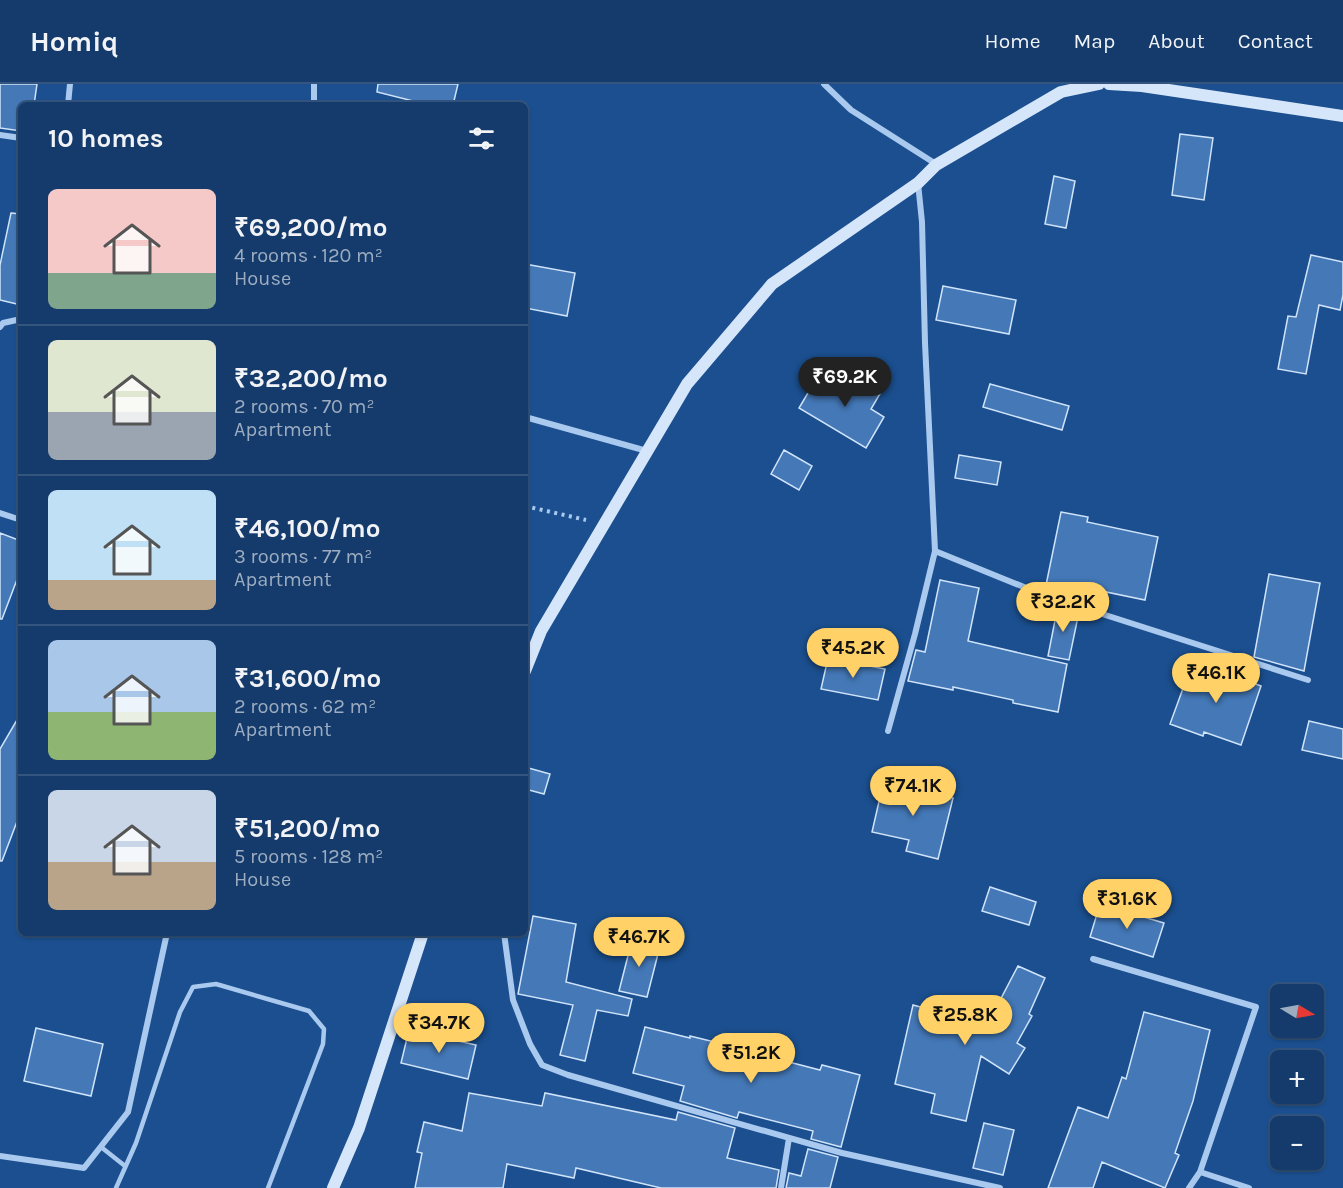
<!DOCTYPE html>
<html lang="en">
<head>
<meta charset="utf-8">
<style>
  body { margin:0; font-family:Karla,sans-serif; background:#214673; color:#f1f3f6; height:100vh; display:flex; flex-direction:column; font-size:22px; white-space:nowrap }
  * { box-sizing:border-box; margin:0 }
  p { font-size:20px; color:#9dadc1 }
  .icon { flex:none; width:33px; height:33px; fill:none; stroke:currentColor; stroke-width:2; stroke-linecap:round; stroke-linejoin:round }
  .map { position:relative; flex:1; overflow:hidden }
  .panel { position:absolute; left:18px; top:18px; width:510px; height:834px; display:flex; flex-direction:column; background:#143b6b; border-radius:9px; box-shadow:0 2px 4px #0004,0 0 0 2px #33557e }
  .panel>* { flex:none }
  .needle { width:39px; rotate:100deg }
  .fabs { position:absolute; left:1270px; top:900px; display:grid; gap:12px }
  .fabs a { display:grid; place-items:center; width:54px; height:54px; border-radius:9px; background:#143b6b; box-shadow:0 2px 4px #0004,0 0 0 2px #33557e; font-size:30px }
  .price { position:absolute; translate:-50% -51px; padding:0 14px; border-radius:21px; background:#ffd166; color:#111; font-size:20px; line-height:39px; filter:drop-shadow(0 2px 3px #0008) }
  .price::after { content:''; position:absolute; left:50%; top:36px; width:18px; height:14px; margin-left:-9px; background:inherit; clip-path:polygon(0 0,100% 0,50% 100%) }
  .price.selected { background:#222; color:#fff }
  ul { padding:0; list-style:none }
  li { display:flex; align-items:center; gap:18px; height:150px; padding:0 30px }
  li+li { border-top:2px solid #33557e }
  li span { display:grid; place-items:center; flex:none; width:168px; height:120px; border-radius:9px; color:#555 }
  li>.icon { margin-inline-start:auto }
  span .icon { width:72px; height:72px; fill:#fffc; stroke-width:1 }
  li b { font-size:26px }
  h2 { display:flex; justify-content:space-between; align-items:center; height:72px; padding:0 30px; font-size:26px }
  header { display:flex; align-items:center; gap:36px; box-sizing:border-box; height:84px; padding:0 30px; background:#143b6b; border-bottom:2px solid #33557e }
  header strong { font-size:28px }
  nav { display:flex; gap:33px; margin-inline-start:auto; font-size:21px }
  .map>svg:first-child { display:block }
  .building { fill:#4478b7; stroke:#cfe3fa; stroke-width:1.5 }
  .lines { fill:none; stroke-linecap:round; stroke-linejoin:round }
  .path { stroke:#a9c9ee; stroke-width:4; stroke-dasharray:3 4.5; stroke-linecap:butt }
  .lane { stroke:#a9c9ee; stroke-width:4.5 }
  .street { stroke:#a9c9ee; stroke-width:6 }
  .secondary { stroke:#d6e6fa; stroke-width:12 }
</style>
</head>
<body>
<header>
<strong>Homiq</strong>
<nav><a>Home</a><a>Map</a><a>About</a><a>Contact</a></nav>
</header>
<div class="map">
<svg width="1343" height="1104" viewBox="0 0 1343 1104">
  <rect width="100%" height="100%" fill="#1b4f8f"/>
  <!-- building -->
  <path class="building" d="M0 0H37L34 21H21V47L0 44Z
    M378 0H458L453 21H429L377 8Z
    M1180 50 1213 54 1204 116 1172 111Z
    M1054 92 1075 97 1066 144 1045 140Z
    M11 129 21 130V221L0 216V181Z
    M1311 171 1343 178V211L1340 226 1319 221 1306 290 1278 285 1288 232 1296 233Z
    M525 180 575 189 567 232 525 224Z
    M943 202 1016 216 1009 250 936 236Z
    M849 290 881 308 871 325 884 333 866 364 799 324 818 292 840 305Z
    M990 300 1069 322 1062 346 983 323Z
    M784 366 812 382 799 406 771 390Z
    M959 371 1001 378 997 401 955 394Z
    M1061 428 1088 433 1087 438 1158 453 1145 516 1106 508 1104 518 1082 513 1081 518 1060 511 1061 509 1045 506Z
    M0 449 21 457V485L2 535H0Z
    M1269 490 1320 499 1304 587 1254 573Z
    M940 496 979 504 968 557 1067 580 1058 628 1013 619V616L953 603V606L908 597 916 566 925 568Z
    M1058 521 1079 528 1069 576 1048 572Z
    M828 574 885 585 878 616 821 605Z
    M1193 577 1261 602 1241 661 1204 648 1203 652 1170 640Z
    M21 629V727L2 777H0V665Z
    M1309 637 1343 645V675L1302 666Z
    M525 683 550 690 544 710 525 705Z
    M884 696 953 714 938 775 906 767 909 756 872 748Z
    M990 803 1036 818 1029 841 982 827Z
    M1100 820 1164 839 1153 873 1090 853Z
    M533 832 576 840 566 898 632 915 628 932 597 926 585 977 560 971 573 921 518 910Z
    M632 856 660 862 647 913 619 907Z
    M1018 882 1045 894 1029 930 1032 932 1017 959 1025 964 1009 990 981 972 966 1037 931 1029 935 1010 895 1000 913 921 987 941Z
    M1144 928 1210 946 1193 1017 1175 1069 1179 1071 1165 1104 1102 1078 1093 1104H1048L1078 1023 1108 1034 1122 993 1126 995Z
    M645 943 690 954V952L723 960V961L820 986 822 981 860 991 841 1063 811 1055 813 1047 739 1028 737 1034 680 1017 684 1002 633 989Z
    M36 944 103 960 91 1012 24 997Z
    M409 946 476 961 468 995 401 979Z
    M469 1009 542 1022 545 1009 676 1036 678 1028 735 1044 727 1074 779 1086 776 1104H661L576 1084 574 1094 507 1080 503 1104H415L422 1069 417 1068 424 1038 462 1047Z
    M984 1039 1014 1046 1003 1091 973 1084Z
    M808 1065 838 1073 830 1104H786L789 1089 801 1092Z"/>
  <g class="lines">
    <!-- path -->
    <path class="path" d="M525 422 586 436"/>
    <!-- lane -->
    <path class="lane" d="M101 1063 125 1082
      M116 1104 136 1059 180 928 193 903 216 900 309 927 324 945 323 960 268 1104"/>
    <!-- street -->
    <path class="street" d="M314 0V21
      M824 0 851 26 936 80
      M68 21 70 0
      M0 51 21 54
      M0 243 3 239 21 235
      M525 333 647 367
      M0 429 21 436
      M935 467 1046 512 1308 596
      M888 647 915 550 935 467 925 259 922 138 918 99
      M504 849 513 916 530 960 542 981 568 991 842 1069 1000 1104
      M1093 875 1256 923 1200 1088 1189 1104
      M0 1072 84 1084 128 1028 167 849
      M1200 1088 1249 1104
      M781 1104 789 1054"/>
    <!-- secondary -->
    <path class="secondary" d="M1109 0 1142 2 1343 32
      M525 587 541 547 687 300 772 200 918 99 936 81 1061 8 1099 0
      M333 1104 359 1044 423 849"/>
  </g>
</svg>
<div class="fabs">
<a><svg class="needle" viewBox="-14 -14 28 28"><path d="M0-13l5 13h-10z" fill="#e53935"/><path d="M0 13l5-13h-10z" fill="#9dadc1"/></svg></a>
<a>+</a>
<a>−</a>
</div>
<b class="price selected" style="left:845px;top:324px">₹69.2K</b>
<b class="price" style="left:1063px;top:549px">₹32.2K</b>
<b class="price" style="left:853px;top:595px">₹45.2K</b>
<b class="price" style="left:1216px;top:620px">₹46.1K</b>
<b class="price" style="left:913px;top:733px">₹74.1K</b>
<b class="price" style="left:1127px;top:846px">₹31.6K</b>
<b class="price" style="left:639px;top:884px">₹46.7K</b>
<b class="price" style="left:965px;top:962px">₹25.8K</b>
<b class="price" style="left:439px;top:970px">₹34.7K</b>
<b class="price" style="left:751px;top:1000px">₹51.2K</b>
<section class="panel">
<h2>10 homes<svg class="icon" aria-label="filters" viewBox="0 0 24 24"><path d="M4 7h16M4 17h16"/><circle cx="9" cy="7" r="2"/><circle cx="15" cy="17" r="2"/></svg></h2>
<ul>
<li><span style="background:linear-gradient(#f6c9c9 70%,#7fa58c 0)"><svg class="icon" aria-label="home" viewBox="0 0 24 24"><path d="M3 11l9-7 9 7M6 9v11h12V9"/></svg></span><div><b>₹69,200/mo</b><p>4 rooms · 120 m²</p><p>House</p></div></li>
<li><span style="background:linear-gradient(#dfe7d0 60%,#9aa5b1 0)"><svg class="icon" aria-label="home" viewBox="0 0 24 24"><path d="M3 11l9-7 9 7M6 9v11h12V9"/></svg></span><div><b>₹32,200/mo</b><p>2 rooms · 70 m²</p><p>Apartment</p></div></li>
<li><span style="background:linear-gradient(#bfe0f5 75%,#b9a48a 0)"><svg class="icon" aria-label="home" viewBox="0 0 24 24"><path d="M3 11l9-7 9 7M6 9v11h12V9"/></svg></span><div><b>₹46,100/mo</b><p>3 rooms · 77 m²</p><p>Apartment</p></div></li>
<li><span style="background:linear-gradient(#a9c7e8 60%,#8fb573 0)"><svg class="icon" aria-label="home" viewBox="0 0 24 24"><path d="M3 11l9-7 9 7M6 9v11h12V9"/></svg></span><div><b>₹31,600/mo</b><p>2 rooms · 62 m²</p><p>Apartment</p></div></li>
<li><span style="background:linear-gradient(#c9d6e8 60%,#b9a48a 0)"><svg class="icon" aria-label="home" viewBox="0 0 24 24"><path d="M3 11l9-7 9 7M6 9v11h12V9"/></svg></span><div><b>₹51,200/mo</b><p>5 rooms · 128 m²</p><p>House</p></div></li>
</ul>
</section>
</div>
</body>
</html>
